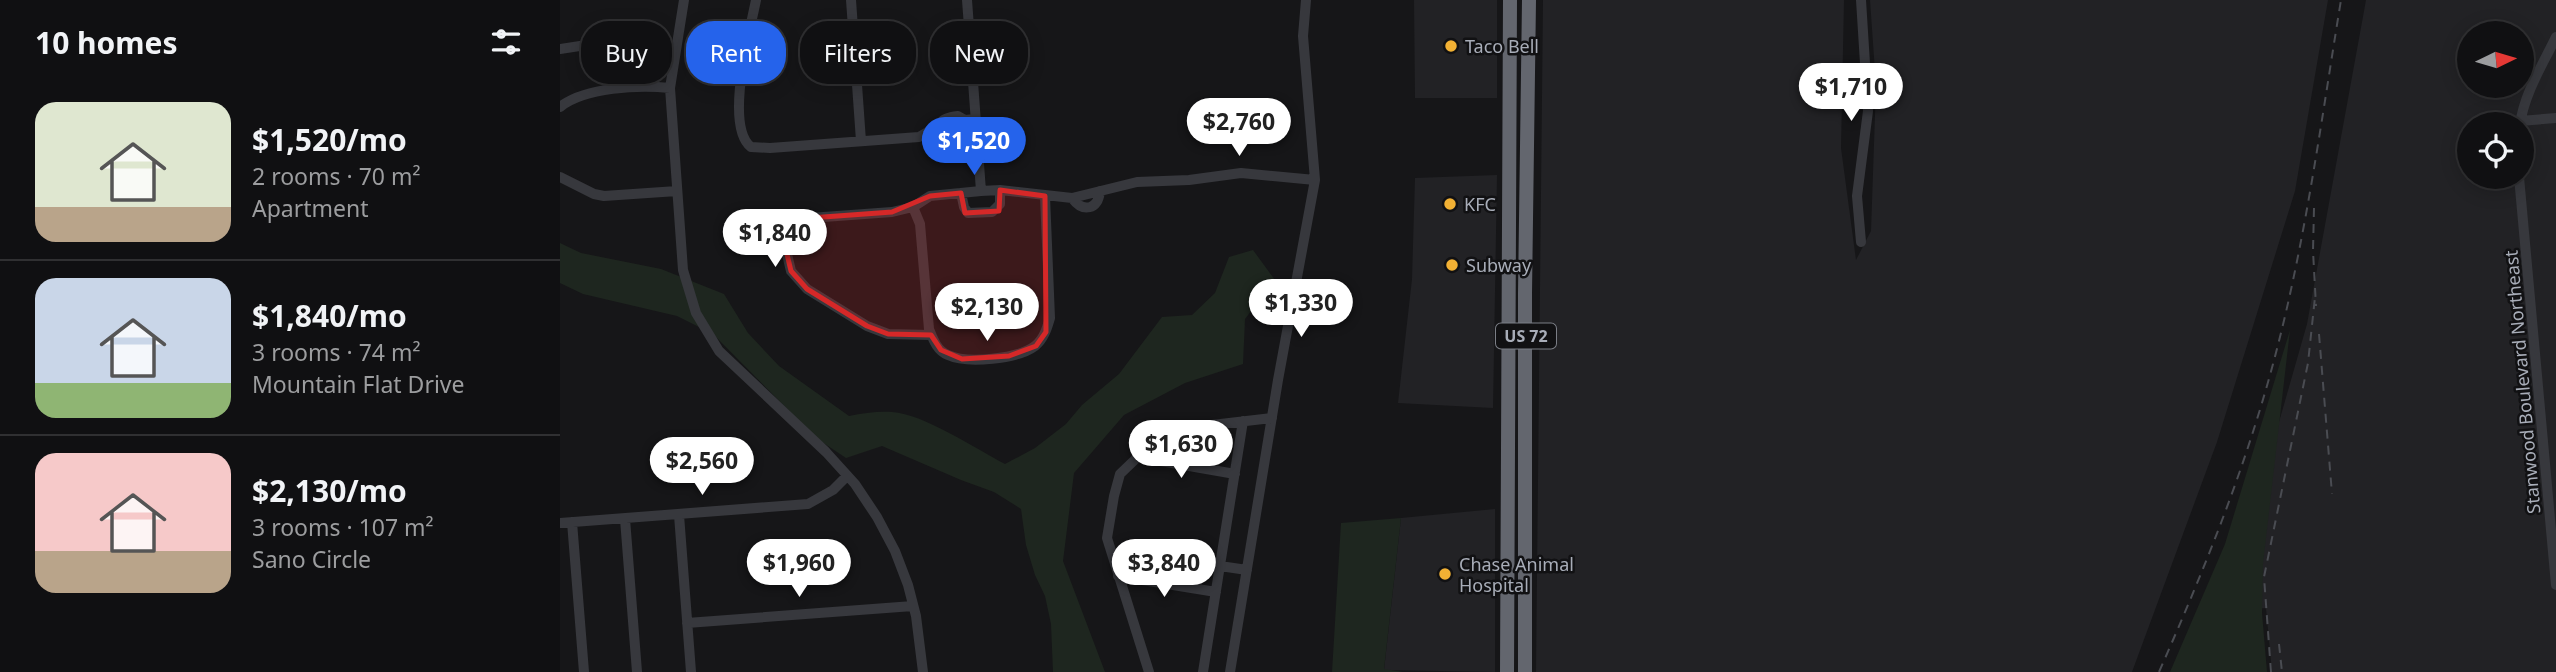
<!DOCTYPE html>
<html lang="en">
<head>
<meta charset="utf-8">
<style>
  body { margin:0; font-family:"Noto Sans",sans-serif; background:#1e1e20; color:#f1f3f6; height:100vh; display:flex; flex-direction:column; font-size:26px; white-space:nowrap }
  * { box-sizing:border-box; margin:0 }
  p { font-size:23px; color:#9c9d9f }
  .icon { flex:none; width:38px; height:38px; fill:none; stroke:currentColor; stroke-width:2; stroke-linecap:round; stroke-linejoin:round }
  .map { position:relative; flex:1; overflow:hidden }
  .drawer { display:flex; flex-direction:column; background:#101012; width:560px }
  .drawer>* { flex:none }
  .banner { position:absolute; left:21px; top:21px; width:665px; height:63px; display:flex; gap:14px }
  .needle { width:46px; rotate:85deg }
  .controls { position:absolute; left:1897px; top:21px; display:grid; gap:14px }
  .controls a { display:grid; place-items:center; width:77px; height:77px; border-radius:50%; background:#101012; box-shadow:0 4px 18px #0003,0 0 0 2px #303032; font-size:35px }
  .price { position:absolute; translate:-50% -60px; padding:0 16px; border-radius:24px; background:#fff; color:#222; font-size:23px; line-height:46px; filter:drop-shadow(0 2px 4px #0008) }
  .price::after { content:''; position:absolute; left:50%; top:42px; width:21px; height:16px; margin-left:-10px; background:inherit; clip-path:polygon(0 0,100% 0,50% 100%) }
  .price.current { background:#2563eb; color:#fff }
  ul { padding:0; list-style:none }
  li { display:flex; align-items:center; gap:21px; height:175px; padding:0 35px }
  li+li { border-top:2px solid #303032 }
  li span { display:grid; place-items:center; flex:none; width:196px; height:140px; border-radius:21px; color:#555 }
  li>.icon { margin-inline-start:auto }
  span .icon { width:84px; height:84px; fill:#fffc; stroke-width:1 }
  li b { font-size:30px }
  h2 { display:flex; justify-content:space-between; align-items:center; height:84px; padding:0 35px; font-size:30px }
  .pill { padding:0 24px; border-radius:28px; background:#101012; box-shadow:0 4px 18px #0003,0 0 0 2px #303032; font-size:24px; line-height:63px }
  .pill.current { background:#2563eb; color:#fff }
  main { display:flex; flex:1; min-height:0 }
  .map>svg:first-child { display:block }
  .built { fill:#222225; fill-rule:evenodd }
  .green { fill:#1e261f }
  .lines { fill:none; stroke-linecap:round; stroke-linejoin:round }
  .minor { stroke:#37383d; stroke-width:10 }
  .highway { stroke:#63666e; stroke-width:14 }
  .rail { stroke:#4a4c52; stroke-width:2; stroke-dasharray:9 7; stroke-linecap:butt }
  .marked { fill:#d62828; fill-opacity:0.2; stroke:#d62828; stroke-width:5; stroke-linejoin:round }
  .poi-dot { fill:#f2b134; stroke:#111113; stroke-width:2.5 }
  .labels { text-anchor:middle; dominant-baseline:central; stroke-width:5; stroke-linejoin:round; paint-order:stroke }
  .shield { fill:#111113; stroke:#7b7e86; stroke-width:2 }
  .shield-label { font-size:16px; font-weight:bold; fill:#a8adb8 }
  .poi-label { font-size:18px; fill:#a8adb8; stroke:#111113; text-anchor:start }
  .street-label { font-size:18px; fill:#a8adb8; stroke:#111113 }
</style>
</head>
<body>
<main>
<section class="drawer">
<h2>10 homes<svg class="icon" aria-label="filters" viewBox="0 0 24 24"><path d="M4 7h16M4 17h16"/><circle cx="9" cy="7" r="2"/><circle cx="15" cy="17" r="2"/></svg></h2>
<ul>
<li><span style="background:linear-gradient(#dfe7d0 75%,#b9a48a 0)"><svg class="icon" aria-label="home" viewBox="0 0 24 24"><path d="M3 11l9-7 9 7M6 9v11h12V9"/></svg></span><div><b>$1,520/mo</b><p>2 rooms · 70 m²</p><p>Apartment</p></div></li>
<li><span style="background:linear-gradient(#c9d6e8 75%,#8fb573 0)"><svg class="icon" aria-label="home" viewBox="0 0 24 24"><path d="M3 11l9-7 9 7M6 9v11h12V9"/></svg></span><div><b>$1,840/mo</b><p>3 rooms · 74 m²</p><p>Mountain Flat Drive</p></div></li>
<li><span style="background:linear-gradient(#f6c9c9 70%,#b9a48a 0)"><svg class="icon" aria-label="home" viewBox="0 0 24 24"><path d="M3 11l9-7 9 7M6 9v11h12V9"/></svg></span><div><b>$2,130/mo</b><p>3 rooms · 107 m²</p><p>Sano Circle</p></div></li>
</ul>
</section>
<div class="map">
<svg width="1996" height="672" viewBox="0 0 1996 672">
  <rect width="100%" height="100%" fill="#161618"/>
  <!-- built -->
  <path class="built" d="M854 0H937V98H855Z
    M983 0H1284L1281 148 1296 260 1311 231 1316 86 1310 0H1768L1735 191 1657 442 1572 672H976Z
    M1806 0H1996V672H1712L1706 608 1659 612 1695 506 1747 324ZM1909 33H1962V86H1909ZM1909 124H1962V177H1909Z
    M937 175 933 408 838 403 852 279 855 178Z
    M935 509V672L824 670 841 518Z"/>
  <!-- green -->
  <path class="green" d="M0 243 21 253 101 269 164 294 188 333 219 366 289 416C304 413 318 411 332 412 364 414 416 449 445 464L475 448 506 424 522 405 559 374 602 317 632 315 655 293 669 257 693 250 715 280 685 319 683 364 625 383 564 415 514 473 503 561 545 672H493L491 624 485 596 475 575 466 545 461 509 434 492 401 480 322 446 286 458 256 438 153 334 117 316 23 294 0 283Z
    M1730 330 1703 564 1702 613 1707 672H1610L1665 544Z
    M841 518 824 669 843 672H772L781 523Z"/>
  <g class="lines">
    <!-- minor -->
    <path class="minor" d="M124 0 110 88 123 270 136 313 159 351 266 452 295 484 317 517 335 551 348 585 356 616 363 672
      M196 0C190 31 164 126 191 147L210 148 359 137 376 127
      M291 0 301 141
      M407 0 421 191
      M0 49 65 39 100 37
      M0 107C25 87 79 85 110 88
      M405 120C401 127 383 130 376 127 383 119 388 117 398 116L405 120 416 119
      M1960 121 1996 118
      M1960 124C1965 92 1982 66 1996 37
      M0 177 34 194 44 196 117 191
      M1959 177 1996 585
      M401 193 404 207 408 213 432 212 440 204V190
      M512 198C523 213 538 210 540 191
      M353 207 360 224 369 329C373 339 377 351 388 355 407 364 458 359 475 346 484 339 487 328 490 318L485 196
      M1301 242 1297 196 1308 111 1301 0
      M371 335 328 334 307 326 247 289 231 271 226 250 236 226 250 218 332 212 353 207 370 196 421 191 440 190 512 198 577 182 629 180 681 173 755 180
      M584 451 595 460 675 474
      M119 515 131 672
      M65 519 77 672
      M12 522 24 672
      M0 523 248 504 273 490 287 476
      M660 566 687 570
      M558 576 656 592
      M127 623 353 606
      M589 672 547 538 554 496 560 474 584 451 605 435 618 429 712 418
      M643 672 683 421
      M670 672 718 380 755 180 743 36 746 0"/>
    <!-- highway -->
    <path class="highway" d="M947 672 950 0
      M965 672V293L969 0"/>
    <!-- rail -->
    <path class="rail" d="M1754 208 1753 251 1756 306
      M1759 334 1772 494
      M1719 644 1722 672
      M1599 672C1644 570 1684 472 1713 364 1745 245 1761 122 1781 0
      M1711 672 1704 577 1748 363 1755 297"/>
  </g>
  <!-- marked area -->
  <path class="marked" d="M440 190 485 196 486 332 476 346 449 356 402 359 381 350 371 335 328 334 307 326 247 289 231 271 226 250 236 226 250 218 332 212 370 196 401 193 405 213 439 211Z"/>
  <!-- markers -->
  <g class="poi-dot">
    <circle cx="891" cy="46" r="7"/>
    <circle cx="890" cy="204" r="7"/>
    <circle cx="892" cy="265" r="7"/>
    <circle cx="885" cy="574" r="7"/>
  </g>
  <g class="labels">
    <!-- shield labels -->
    <rect class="shield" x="936" y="323.5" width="60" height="25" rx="5"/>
    <g class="shield-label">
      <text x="966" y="336">US 72</text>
    </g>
    <!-- poi labels -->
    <g class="poi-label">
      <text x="905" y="46">Taco Bell</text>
      <text x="904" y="204">KFC</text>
      <text x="906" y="265">Subway</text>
      <text x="899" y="564">Chase Animal<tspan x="899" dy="21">Hospital</tspan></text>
    </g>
    <!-- street labels -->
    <g class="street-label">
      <text transform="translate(1962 382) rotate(-95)">Stanwood Boulevard Northeast</text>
    </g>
  </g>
</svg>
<div class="controls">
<a><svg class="needle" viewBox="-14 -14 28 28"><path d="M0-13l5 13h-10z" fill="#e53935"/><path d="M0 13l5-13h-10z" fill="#9c9d9f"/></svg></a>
<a><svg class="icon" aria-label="locate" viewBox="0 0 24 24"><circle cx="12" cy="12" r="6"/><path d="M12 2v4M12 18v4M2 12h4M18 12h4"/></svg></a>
</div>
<b class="price" style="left:1291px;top:123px">$1,710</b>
<b class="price" style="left:679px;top:158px">$2,760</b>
<b class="price current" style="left:414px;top:177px">$1,520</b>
<b class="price" style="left:215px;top:269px">$1,840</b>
<b class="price" style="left:741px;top:339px">$1,330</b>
<b class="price" style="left:427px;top:343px">$2,130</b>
<b class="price" style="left:621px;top:480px">$1,630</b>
<b class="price" style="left:142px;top:497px">$2,560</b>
<b class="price" style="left:239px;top:599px">$1,960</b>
<b class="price" style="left:604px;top:599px">$3,840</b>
<div class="banner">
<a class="pill">Buy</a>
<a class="pill current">Rent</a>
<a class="pill">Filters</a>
<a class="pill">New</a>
</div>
</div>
</main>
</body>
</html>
